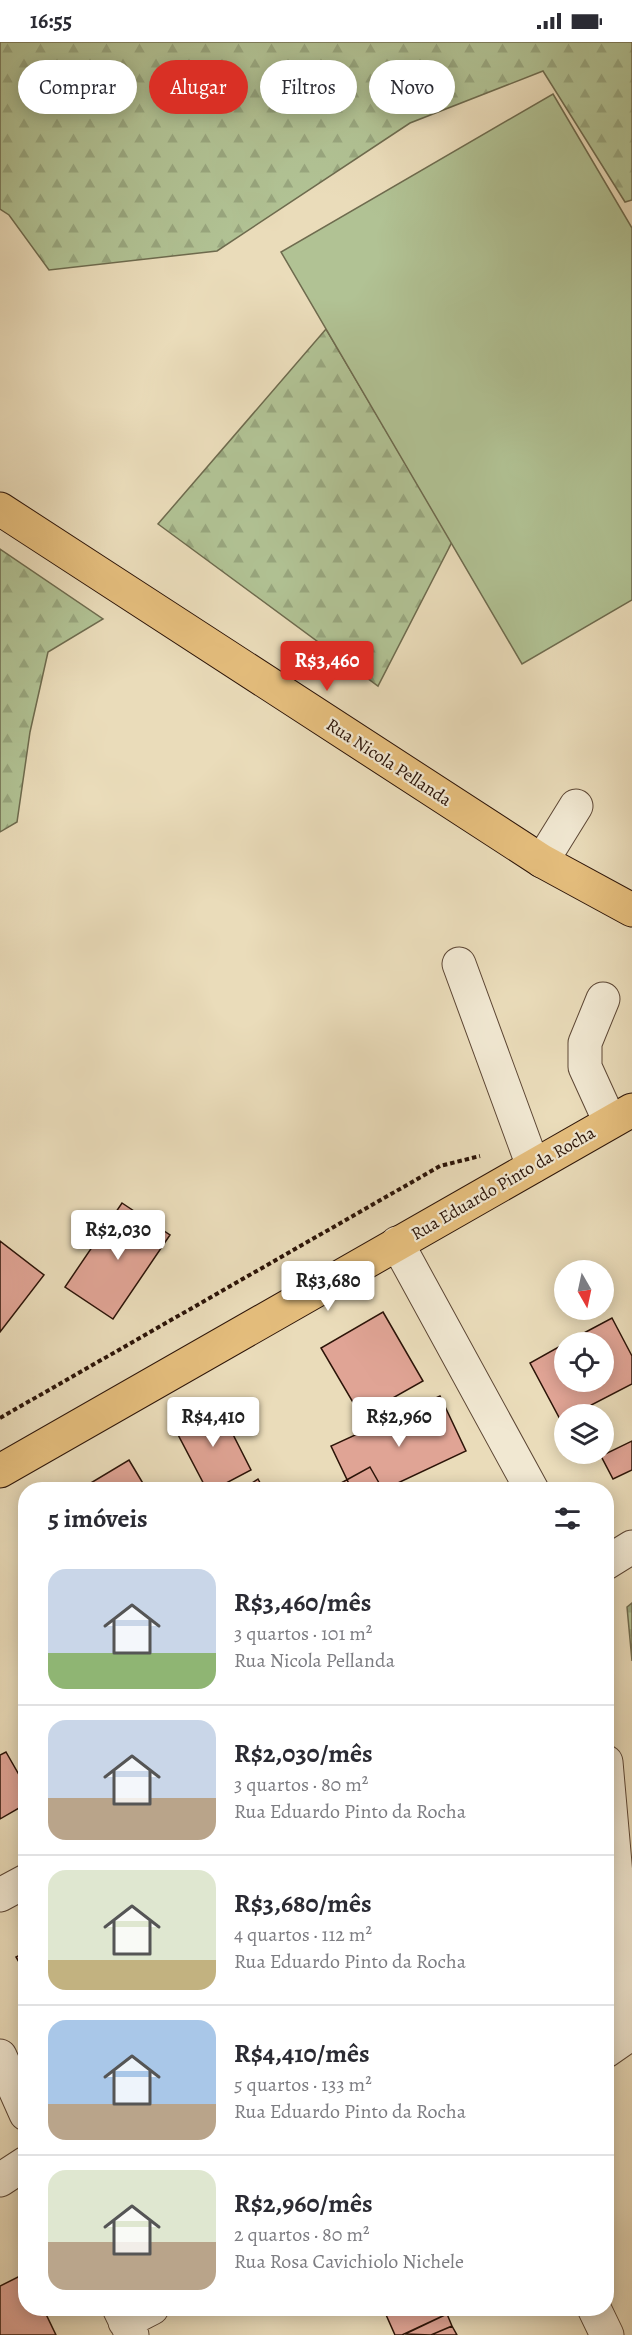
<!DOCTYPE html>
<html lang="pt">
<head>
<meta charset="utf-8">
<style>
  body { margin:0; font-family:Alegreya,serif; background:#f7f7f7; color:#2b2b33; height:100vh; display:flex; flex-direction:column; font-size:22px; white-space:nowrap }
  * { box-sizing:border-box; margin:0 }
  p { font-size:20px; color:#7c7c81 }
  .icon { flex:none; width:33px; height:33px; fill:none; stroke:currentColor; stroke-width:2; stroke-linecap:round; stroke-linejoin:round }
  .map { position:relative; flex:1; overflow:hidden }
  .panel { position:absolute; left:18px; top:1440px; width:596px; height:834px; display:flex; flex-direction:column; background:#fff; border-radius:24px; box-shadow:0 3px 15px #0003 }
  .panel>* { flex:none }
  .banner { position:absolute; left:18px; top:18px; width:597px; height:54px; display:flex; gap:12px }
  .needle { width:39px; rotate:171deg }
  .controls { position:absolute; left:554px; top:1218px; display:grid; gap:12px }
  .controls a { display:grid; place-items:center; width:60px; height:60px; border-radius:50%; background:#fff; box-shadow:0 3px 15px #0003; font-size:30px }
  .price { position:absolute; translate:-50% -51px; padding:0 14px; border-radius:6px; background:#fff; color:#222; font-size:20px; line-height:39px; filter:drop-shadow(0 2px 3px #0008) }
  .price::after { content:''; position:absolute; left:50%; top:36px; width:18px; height:14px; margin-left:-9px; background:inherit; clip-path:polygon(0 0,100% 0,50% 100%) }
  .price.current { background:#d93025; color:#fff }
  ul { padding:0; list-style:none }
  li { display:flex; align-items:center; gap:18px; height:150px; padding:0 30px }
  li+li { border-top:2px solid #e1e1e2 }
  li span { display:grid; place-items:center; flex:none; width:168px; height:120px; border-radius:18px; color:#555 }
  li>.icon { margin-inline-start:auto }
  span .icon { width:72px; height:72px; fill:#fffc; stroke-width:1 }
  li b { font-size:26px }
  h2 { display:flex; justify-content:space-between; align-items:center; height:72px; padding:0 30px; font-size:26px }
  .pill { padding:0 21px; border-radius:27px; background:#fff; box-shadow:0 3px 15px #0003; font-size:21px; line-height:54px }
  .pill.current { background:#d93025; color:#fff }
  .status { display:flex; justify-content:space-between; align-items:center; height:42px; padding:0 30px; background:#fff; direction:ltr }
  .status svg { height:16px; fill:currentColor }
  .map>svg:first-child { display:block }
  .forest { fill:url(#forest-firs); stroke:#6e6b4e; stroke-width:1.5 }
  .cemetery { fill:url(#cemetery-stones); stroke:#6e6b4e; stroke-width:1.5 }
  .pitch { fill:#b1c294; stroke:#6e6b4e; stroke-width:1.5 }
  .building { fill:#e0a495; stroke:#2c1408; stroke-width:1.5 }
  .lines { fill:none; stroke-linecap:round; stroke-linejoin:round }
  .minor-casing { stroke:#5c4634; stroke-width:35 }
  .major-casing { stroke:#2c1408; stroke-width:35 }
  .path { stroke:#2c1408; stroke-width:4; stroke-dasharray:4.5 3; stroke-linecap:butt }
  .minor { stroke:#f1e8d2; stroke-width:33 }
  .major { stroke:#e5be7d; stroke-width:33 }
  .labels { text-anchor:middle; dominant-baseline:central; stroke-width:4.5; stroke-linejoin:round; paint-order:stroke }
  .street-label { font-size:18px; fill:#2c1408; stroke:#f1e8d2 }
</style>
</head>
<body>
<div class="status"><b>16:55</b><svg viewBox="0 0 49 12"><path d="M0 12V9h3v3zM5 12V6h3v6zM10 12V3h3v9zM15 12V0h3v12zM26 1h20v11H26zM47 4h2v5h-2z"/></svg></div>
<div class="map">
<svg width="632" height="2293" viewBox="0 0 632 2293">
  <defs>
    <pattern id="forest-firs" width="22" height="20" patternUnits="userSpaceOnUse" patternTransform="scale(1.5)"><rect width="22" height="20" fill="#b1c294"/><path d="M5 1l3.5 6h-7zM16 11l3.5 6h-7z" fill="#98a67e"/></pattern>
    <pattern id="cemetery-stones" width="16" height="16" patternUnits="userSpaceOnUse" patternTransform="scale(1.5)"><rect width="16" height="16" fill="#b1c294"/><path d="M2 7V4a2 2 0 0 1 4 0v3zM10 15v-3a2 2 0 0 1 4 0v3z" fill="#98a67e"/></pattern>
  </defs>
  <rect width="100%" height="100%" fill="#eadcba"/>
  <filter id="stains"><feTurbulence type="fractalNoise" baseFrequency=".00333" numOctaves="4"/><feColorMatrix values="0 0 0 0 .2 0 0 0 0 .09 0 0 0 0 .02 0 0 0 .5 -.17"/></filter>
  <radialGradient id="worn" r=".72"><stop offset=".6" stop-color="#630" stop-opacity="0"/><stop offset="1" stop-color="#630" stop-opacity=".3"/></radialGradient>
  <!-- forest -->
  <path class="forest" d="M0 0H632V158L625 160 543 29 410 81 217 209 49 228 9 173 0 167Z
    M326 287 452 500 378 644 158 482Z
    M0 507 103 577 48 610 30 690 17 780 0 790Z"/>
  <!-- cemetery -->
  <path class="cemetery" d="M632 1561V1619L627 1565Z"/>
  <!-- pitch -->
  <path class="pitch" d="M553 52 632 186V558L522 622 281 210Z"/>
  <!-- building -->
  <path class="building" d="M122 1161 170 1193 113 1277 65 1245Z
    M0 1199 44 1233 0 1290Z
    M383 1270 423 1339 361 1374 321 1306Z
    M612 1276 632 1314V1342L574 1372H564L561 1379 530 1321 564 1302V1340H603V1300H567Z
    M440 1354 466 1409 383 1448H352L331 1404Z
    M218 1363 251 1428 213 1448H207L174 1385Z
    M632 1399V1428L613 1437 601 1414Z
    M129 1418 147 1448H79Z
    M370 1425 383 1448H332V1446Z
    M258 1437 264 1448H241Z
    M6 1710 26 1745V1762L0 1777V1713Z
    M26 1910V1932L16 1915Z
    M26 2231V2266H43L56 2293H0V2244Z
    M383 2266H444L447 2272 402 2293H395Z
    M447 2272 452 2284 431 2293 405 2292Z
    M452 2284 457 2293H431Z"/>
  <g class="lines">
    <!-- minor casing -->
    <g class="minor-casing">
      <path id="minor" d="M542 819 576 764
        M459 922 533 1124
        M603 957 585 1001V1025L610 1080
        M397 1201 532 1448
        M606 1521 632 1505
        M606 1720 630 1991
        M0 1853 26 1839
        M606 2009 632 1991
        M0 2014 26 2072
        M0 2138 26 2121
        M119 2266 132 2293
        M594 2266 607 2293
        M125 2280 152 2266"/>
    </g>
    <!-- major casing -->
    <g class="major-casing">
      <path id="major" d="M0 467 542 819 632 868
        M0 1429 632 1068"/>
    </g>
    <!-- path -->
    <path class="path" d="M0 1376 440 1124 480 1114"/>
    <!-- minor -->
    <use href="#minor" class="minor"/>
    <!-- major -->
    <use href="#major" class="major"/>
  </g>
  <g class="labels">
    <!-- street labels -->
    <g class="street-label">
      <text transform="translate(389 720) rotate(33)">Rua Nicola Pellanda</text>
      <text transform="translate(503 1141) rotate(-30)">Rua Eduardo Pinto da Rocha</text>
    </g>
  </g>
  <rect width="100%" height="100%" filter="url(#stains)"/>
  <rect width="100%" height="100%" fill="url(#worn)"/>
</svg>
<div class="controls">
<a><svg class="needle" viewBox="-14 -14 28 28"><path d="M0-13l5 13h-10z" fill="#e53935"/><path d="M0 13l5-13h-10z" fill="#7c7c81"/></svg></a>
<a><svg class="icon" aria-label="locate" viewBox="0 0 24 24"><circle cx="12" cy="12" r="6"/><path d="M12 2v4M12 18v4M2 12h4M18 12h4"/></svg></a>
<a><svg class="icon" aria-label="layers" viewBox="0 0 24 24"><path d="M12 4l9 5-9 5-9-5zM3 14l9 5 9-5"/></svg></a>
</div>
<b class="price current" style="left:327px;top:650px">R$3,460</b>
<b class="price" style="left:118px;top:1219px">R$2,030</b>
<b class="price" style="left:328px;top:1270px">R$3,680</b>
<b class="price" style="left:213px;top:1406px">R$4,410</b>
<b class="price" style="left:399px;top:1406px">R$2,960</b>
<div class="banner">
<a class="pill">Comprar</a>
<a class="pill current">Alugar</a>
<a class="pill">Filtros</a>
<a class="pill">Novo</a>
</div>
<section class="panel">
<h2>5 imóveis<svg class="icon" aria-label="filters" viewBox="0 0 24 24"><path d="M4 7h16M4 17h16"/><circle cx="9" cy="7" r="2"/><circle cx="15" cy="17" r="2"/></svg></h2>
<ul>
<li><span style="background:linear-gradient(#c9d6e8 70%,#8fb573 0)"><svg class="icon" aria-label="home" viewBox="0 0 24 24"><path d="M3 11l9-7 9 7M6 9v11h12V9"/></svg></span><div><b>R$3,460/mês</b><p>3 quartos · 101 m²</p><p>Rua Nicola Pellanda</p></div></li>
<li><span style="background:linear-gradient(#c9d6e8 65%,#b9a48a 0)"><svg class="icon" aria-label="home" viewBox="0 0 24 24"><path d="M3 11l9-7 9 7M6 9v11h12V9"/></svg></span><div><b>R$2,030/mês</b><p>3 quartos · 80 m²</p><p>Rua Eduardo Pinto da Rocha</p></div></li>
<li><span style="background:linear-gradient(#dfe7d0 75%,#c2b280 0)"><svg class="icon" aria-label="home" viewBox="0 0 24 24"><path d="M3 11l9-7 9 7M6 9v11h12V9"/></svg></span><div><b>R$3,680/mês</b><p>4 quartos · 112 m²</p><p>Rua Eduardo Pinto da Rocha</p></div></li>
<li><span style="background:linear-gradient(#a9c7e8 70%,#b9a48a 0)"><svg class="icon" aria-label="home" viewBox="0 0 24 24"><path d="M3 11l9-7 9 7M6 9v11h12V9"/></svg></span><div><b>R$4,410/mês</b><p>5 quartos · 133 m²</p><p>Rua Eduardo Pinto da Rocha</p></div></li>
<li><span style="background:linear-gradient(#dfe7d0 60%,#b9a48a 0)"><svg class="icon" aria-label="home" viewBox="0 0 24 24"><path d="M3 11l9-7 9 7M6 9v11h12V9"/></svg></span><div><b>R$2,960/mês</b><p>2 quartos · 80 m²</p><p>Rua Rosa Cavichiolo Nichele</p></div></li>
</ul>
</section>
</div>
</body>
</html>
